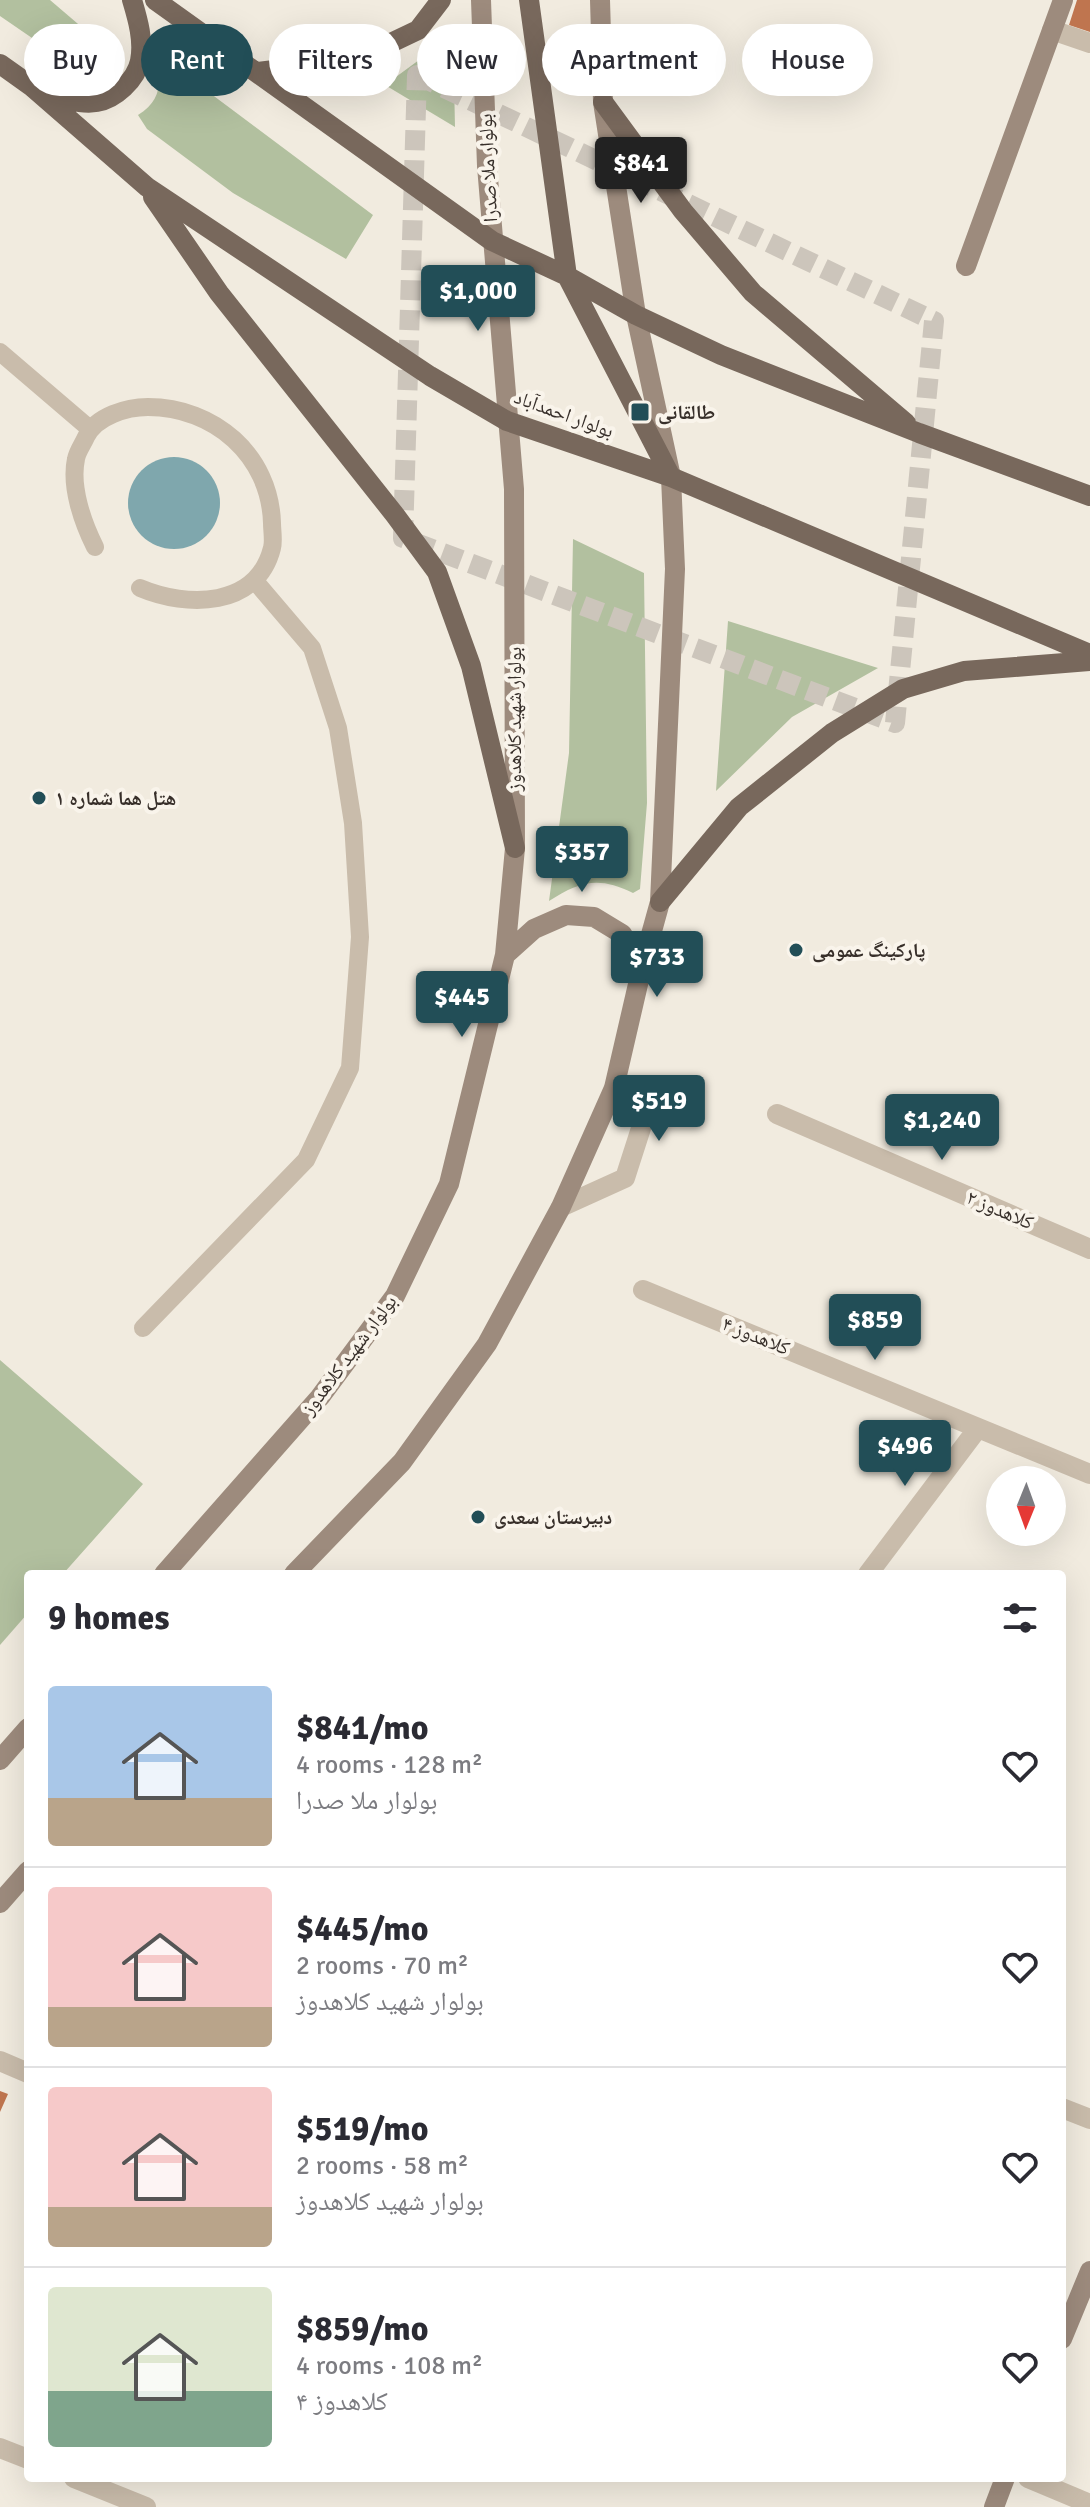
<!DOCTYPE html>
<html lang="en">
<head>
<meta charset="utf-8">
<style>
  body { margin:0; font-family:Signika,"Noto Naskh Arabic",sans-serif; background:#f2f2f3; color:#2b2b33; height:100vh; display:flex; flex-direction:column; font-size:30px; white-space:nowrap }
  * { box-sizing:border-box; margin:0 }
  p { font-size:26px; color:#7c7c81 }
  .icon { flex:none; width:44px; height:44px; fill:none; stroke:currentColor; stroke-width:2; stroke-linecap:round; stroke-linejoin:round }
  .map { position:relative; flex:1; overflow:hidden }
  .sheet { position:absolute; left:24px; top:1570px; width:1042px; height:912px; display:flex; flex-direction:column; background:#fff; border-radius:8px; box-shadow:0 8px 32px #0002 }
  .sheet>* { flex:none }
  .guide { position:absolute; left:24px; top:24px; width:1042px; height:72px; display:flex; gap:16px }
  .needle { width:52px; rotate:181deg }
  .tools { position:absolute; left:986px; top:1466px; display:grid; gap:16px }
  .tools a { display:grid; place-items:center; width:80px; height:80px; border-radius:50%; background:#fff; box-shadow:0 8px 32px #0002; font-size:40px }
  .price { position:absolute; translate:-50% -68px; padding:0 18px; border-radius:8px; background:#224e57; color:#fff; font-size:26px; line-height:52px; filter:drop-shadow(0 2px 4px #0008) }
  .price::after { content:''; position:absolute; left:50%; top:48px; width:24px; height:18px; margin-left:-12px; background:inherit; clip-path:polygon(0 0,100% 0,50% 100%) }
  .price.on { background:#222; color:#fff }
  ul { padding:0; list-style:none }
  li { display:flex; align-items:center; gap:24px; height:200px; padding:0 24px }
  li+li { border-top:2px solid #e1e1e2 }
  li span { display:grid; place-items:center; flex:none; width:224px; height:160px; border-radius:8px; color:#555 }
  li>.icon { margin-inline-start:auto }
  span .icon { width:96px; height:96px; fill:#fffc; stroke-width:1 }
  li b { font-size:34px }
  h2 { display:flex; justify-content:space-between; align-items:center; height:96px; padding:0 24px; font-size:34px }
  .chip { padding:0 28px; border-radius:36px; background:#fff; box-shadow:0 8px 32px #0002; font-size:28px; line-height:72px }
  .chip.on { background:#224e57; color:#fff }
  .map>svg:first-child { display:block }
  .green { fill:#b2c09f }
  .water { fill:#7fa7ad }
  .building { fill:#bf754f }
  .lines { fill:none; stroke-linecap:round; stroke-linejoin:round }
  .street-tunnel { stroke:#ccc5bb; stroke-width:20; stroke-dasharray:20 10; stroke-linecap:butt }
  .lane { stroke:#c9bcab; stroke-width:18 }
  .street { stroke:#c9bcab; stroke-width:20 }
  .secondary { stroke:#9d8b7d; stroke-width:20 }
  .primary { stroke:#78685c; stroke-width:20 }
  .poi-dot { fill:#224e57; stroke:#f9f4eb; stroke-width:3 }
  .labels { text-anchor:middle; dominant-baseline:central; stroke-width:8; stroke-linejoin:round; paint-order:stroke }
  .street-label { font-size:20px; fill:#372f2a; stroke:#f9f4eb }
  .poi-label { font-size:20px; font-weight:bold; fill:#372f2a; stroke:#f9f4eb; text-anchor:start }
</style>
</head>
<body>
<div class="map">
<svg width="1090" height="2507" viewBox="0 0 1090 2507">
  <rect width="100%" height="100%" fill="#f1ebdf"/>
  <!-- green -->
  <path class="green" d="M0 0H50L112 53 110 74 93 77 83 73 0 16Z
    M453 35 455 127 385 85Z
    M155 52 373 215 346 259 233 193 147 129 138 115C164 99 161 78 155 52Z
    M573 539 644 573 647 803 640 889 633 893C599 876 580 881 549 901L569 753Z
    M728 621 878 668 792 717 716 791Z
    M0 1360 143 1484 63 1574H28V1613L0 1645Z"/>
  <!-- water -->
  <path class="water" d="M128 503a46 46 0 1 1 92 0a46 46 0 1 1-92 0Z"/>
  <!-- building -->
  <path class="building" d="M1077 0H1090V32L1069 25Z
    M0 2091 8 2094 0 2112Z"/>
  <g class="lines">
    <!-- street-tunnel -->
    <path class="street-tunnel" d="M417 75 934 321 895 723 403 538Z"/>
    <!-- lane -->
    <path class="lane" d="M0 352 90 429
      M95 547C83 523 70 487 76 459 77 452 83 444 86 437 96 416 127 407 148 407 214 407 270 455 272 523 272 531 274 541 272 548 257 608 187 608 140 588
      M143 1328 306 1160 350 1068 360 937 353 823 338 728 312 648 255 581"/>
    <!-- street -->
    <path class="street" d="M1052 30 1090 43
      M777 1114 1090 1249
      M561 1207 625 1178 652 1094 614 1088
      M643 1290 1090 1474
      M868 1574 978 1428
      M0 2061 28 2073
      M1062 2108 1090 2119
      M0 2448 28 2459
      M74 2478 146 2507
      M1028 2478 1090 2504"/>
    <!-- secondary -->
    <path class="secondary" d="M966 266 1063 0
      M505 955 534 929 566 915 594 917 622 934 642 967
      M164 1574 320 1397 395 1296 449 1184 505 955 515 848 514 489 487 166 481 0
      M294 1574 402 1462 487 1344 561 1207 614 1088 642 967 660 902 675 569 671 477 636 315 603 102 600 0
      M0 1760 28 1728
      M0 1903 28 1871
      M1062 2339 1090 2271
      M994 2507 1005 2478"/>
    <!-- primary -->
    <path class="primary" d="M155 0 492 241 567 276 636 315 721 355 919 433 1090 496
      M529 0 567 276 671 477
      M0 64 31 86 147 187 430 376 507 421 671 477 1090 654
      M258 72 355 60 418 30 441 0
      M42 91C58 97 79 105 97 102 115 99 136 80 140 61 144 41 138 20 132 0
      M603 102 683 211 753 293 906 423
      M153 197 219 293 395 515 437 572 471 666 515 848
      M660 902 739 807 832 733 903 689 964 671 1090 661"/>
  </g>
  <!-- markers -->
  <g class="poi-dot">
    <rect x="630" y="402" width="20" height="20" rx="4"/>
    <circle cx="39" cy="798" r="8"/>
    <circle cx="796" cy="950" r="8"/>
    <circle cx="478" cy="1517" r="8"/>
  </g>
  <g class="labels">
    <!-- street labels -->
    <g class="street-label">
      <text transform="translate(488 168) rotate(-93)">بولوار ملا صدرا</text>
      <text transform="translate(564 414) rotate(20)">بولوار احمدآباد</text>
      <text transform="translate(514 719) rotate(-90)">بولوار شهید کلاهدوز</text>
      <text transform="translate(1000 1210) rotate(23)">کلاهدوز ۲</text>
      <text transform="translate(756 1336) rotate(22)">کلاهدوز ۴</text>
      <text transform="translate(349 1355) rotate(-53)">بولوار شهید کلاهدوز</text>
    </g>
    <!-- poi labels -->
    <g class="poi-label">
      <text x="658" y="412">طالقانی</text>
      <text x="55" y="798">هتل هما شماره ۱</text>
      <text x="812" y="950">پارکینگ عمومی</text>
      <text x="494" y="1517">دبیرستان سعدی</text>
    </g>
  </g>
</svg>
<div class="tools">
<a><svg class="needle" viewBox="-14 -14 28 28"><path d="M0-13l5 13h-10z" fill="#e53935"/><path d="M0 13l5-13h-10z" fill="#7c7c81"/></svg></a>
</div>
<b class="price on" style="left:641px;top:205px">$841</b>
<b class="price" style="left:478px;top:333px">$1,000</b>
<b class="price" style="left:582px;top:894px">$357</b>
<b class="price" style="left:657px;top:999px">$733</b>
<b class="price" style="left:462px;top:1039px">$445</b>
<b class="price" style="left:659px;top:1143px">$519</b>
<b class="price" style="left:942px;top:1162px">$1,240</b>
<b class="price" style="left:875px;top:1362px">$859</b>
<b class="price" style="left:905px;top:1488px">$496</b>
<div class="guide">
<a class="chip">Buy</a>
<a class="chip on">Rent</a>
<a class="chip">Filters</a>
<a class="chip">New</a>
<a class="chip">Apartment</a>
<a class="chip">House</a>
</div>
<section class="sheet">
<h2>9 homes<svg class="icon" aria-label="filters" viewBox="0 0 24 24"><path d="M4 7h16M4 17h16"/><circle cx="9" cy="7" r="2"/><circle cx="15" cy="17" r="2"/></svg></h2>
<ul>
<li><span style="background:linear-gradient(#a9c7e8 70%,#b9a48a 0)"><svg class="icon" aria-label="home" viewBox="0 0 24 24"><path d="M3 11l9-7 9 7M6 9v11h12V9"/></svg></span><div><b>$841/mo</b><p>4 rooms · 128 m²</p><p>بولوار ملا صدرا</p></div><svg class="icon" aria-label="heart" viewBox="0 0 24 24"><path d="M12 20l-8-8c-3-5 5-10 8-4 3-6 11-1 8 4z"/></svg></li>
<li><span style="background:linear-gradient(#f6c9c9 75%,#b9a48a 0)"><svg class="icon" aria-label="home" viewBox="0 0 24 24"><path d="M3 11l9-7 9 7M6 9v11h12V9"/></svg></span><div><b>$445/mo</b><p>2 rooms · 70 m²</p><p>بولوار شهید کلاهدوز</p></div><svg class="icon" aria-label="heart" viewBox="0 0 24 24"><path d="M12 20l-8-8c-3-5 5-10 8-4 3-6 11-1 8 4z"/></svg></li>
<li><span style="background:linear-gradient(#f6c9c9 75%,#b9a48a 0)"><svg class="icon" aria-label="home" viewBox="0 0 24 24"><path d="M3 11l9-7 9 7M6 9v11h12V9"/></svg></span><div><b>$519/mo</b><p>2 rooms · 58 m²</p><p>بولوار شهید کلاهدوز</p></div><svg class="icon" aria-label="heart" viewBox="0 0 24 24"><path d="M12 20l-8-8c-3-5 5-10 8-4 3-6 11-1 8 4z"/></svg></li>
<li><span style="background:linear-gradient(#dfe7d0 65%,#7fa58c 0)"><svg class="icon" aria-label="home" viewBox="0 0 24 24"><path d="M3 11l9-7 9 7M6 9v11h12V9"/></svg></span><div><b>$859/mo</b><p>4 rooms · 108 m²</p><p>کلاهدوز ۴</p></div><svg class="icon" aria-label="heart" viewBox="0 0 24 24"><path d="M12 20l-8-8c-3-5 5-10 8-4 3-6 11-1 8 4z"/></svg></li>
</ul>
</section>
</div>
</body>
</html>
